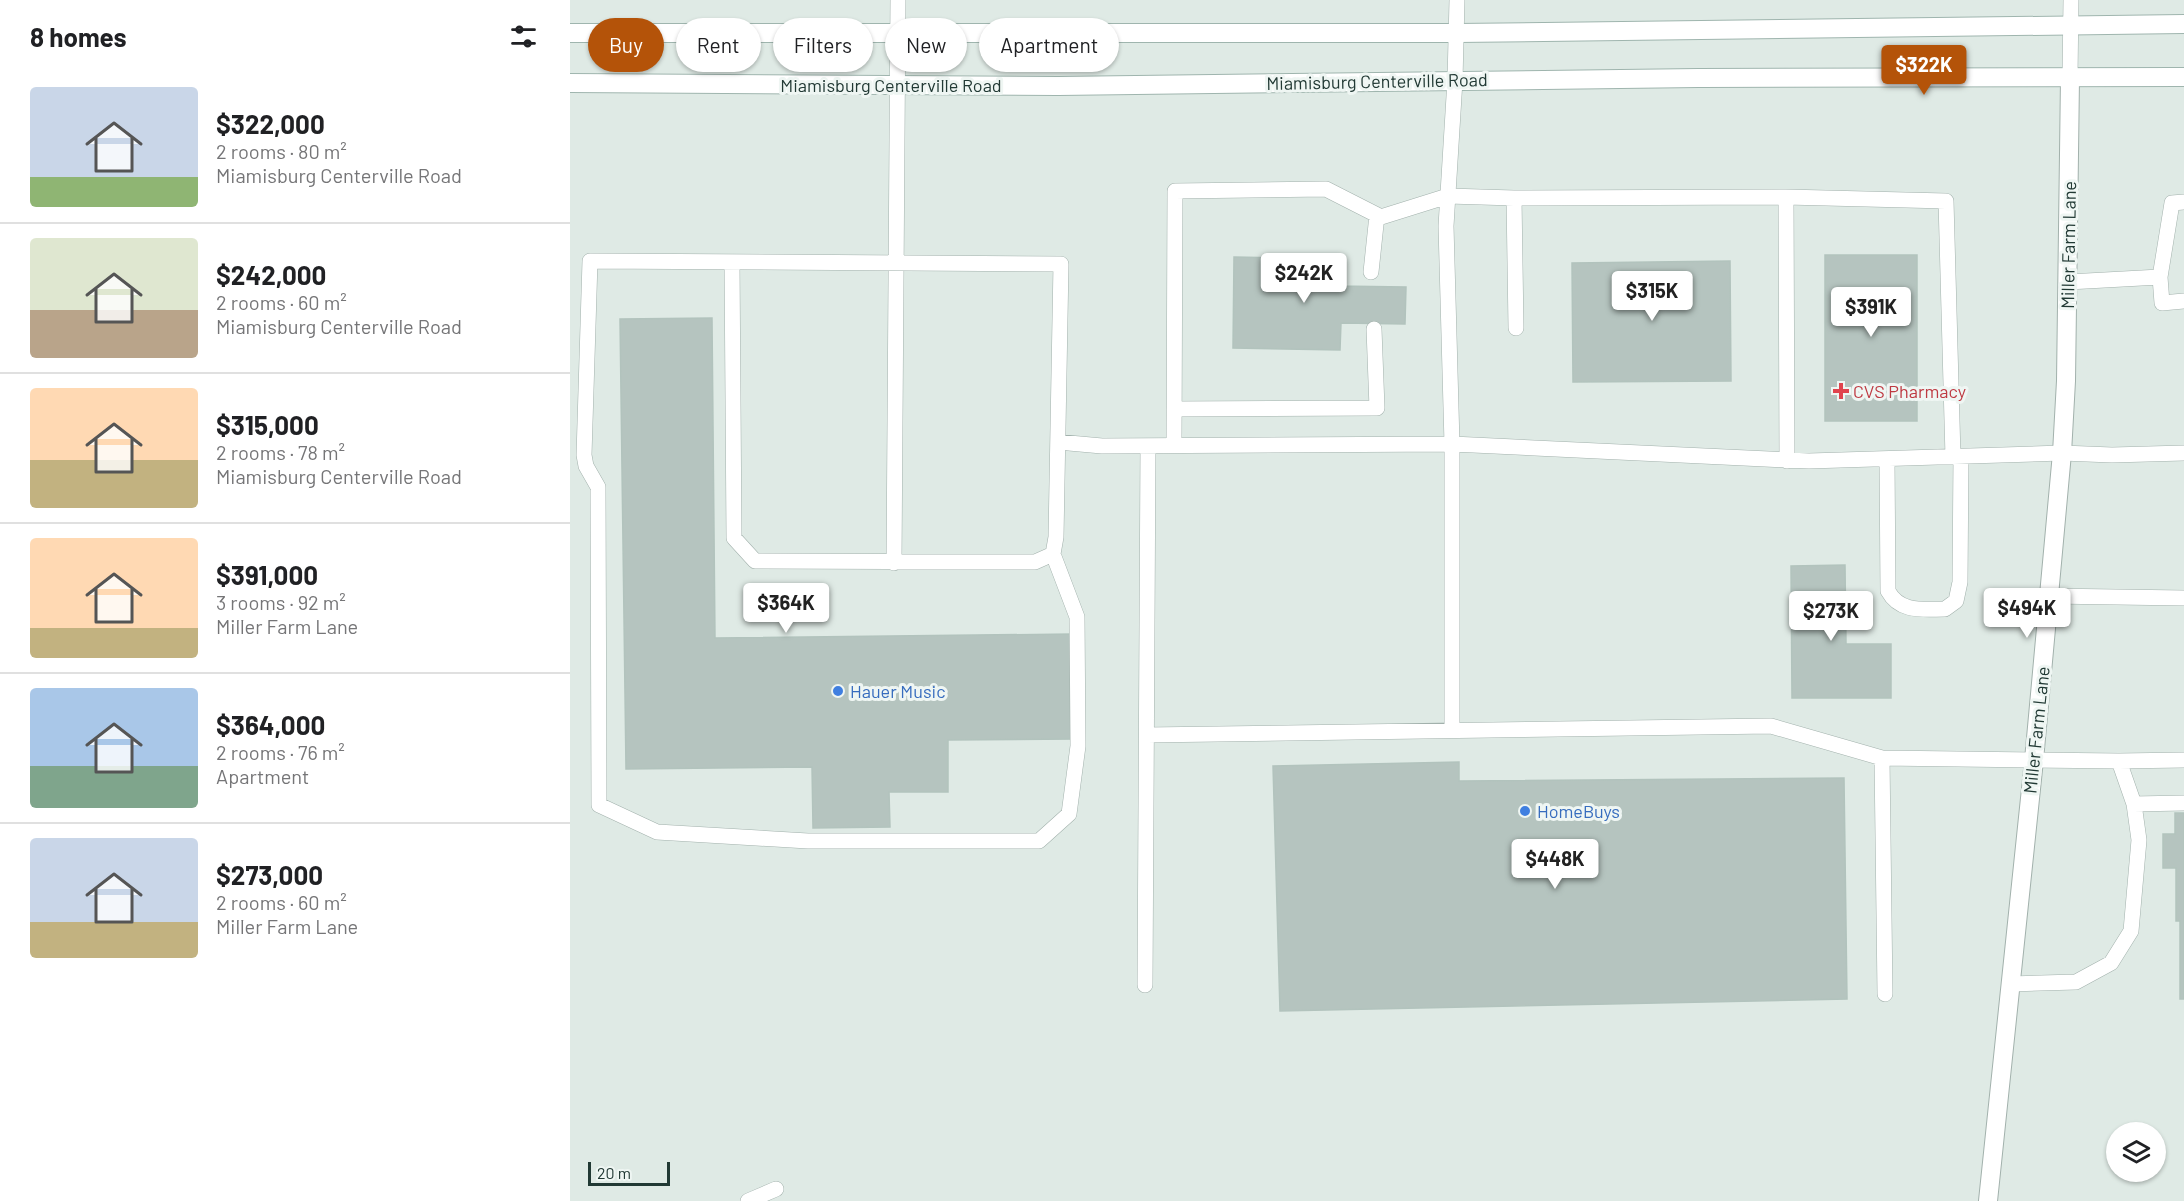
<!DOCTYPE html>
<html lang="en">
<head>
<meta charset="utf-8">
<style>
  body { margin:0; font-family:Barlow,sans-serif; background:#f2f2f2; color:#202124; height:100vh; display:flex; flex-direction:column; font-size:22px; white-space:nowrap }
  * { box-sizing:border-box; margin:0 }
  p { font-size:20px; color:#757577 }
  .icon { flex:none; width:33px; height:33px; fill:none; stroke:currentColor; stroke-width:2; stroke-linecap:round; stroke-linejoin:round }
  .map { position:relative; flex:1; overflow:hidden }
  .sheet { display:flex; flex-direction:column; background:#fff; width:570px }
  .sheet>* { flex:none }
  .hud { position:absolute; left:18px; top:18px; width:570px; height:54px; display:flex; gap:12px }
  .tools { position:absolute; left:1536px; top:1122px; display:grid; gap:12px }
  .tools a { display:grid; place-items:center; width:60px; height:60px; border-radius:50%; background:#fff; box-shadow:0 2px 4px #0004; font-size:30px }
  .scale { position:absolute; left:18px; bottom:15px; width:82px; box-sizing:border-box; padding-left:6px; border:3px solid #213934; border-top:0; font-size:16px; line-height:21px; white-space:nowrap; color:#213934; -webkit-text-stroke:4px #eff6f3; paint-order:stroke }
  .price { position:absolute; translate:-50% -51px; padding:0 14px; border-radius:6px; background:#fff; color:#222; font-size:20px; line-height:39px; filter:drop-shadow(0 2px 3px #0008) }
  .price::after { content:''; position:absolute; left:50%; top:36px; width:18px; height:14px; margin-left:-9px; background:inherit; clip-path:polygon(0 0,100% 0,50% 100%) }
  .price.current { background:#b45309; color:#fff }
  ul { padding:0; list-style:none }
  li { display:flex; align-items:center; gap:18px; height:150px; padding:0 30px }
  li+li { border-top:2px solid #e0e0e0 }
  li span { display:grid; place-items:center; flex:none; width:168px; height:120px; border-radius:6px; color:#555 }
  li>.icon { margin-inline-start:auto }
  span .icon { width:72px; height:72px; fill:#fffc; stroke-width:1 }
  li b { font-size:26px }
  h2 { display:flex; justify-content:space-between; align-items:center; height:72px; padding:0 30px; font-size:26px }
  .chip { padding:0 21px; border-radius:27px; background:#fff; box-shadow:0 2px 4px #0004; font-size:21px; line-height:54px }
  .chip.current { background:#b45309; color:#fff }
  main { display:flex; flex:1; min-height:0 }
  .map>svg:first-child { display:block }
  .building { fill:#b5c4bf; stroke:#b2c3bd; stroke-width:1.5 }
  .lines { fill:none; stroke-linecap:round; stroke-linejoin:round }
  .lane-casing { stroke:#a2b1ac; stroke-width:16 }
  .street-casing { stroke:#a2b1ac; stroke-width:20 }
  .secondary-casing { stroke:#9fb5ae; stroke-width:20 }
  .lane { stroke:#fff; stroke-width:15 }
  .street { stroke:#fff; stroke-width:18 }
  .secondary { stroke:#fff; stroke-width:18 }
  .health-dot { fill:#e0444e; stroke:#eff6f3; stroke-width:2 }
  .shop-dot { fill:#3f7fe0; stroke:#eff6f3; stroke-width:2 }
  .labels { text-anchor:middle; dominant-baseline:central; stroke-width:6; stroke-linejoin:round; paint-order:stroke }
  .street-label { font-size:18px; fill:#213934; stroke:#eff6f3 }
  .health-label { font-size:18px; fill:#be3a42; stroke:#eff6f3; text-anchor:start }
  .shop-label { font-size:18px; fill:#366cbe; stroke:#eff6f3; text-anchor:start }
</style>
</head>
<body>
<main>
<section class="sheet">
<h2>8 homes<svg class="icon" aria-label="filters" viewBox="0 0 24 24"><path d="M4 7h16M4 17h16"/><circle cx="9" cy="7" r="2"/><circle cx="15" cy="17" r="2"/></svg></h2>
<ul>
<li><span style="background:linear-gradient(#c9d6e8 75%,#8fb573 0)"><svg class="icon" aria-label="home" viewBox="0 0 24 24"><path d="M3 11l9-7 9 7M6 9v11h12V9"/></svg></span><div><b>$322,000</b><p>2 rooms · 80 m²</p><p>Miamisburg Centerville Road</p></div></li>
<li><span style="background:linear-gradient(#dfe7d0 60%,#b9a48a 0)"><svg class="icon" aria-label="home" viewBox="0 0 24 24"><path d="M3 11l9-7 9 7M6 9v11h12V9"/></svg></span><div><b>$242,000</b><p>2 rooms · 60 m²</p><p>Miamisburg Centerville Road</p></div></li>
<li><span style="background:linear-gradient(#ffd9b3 60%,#c2b280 0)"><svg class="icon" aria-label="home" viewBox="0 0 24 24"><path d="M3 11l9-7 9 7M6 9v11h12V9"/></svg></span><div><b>$315,000</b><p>2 rooms · 78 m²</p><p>Miamisburg Centerville Road</p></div></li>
<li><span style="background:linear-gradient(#ffd9b3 75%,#c2b280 0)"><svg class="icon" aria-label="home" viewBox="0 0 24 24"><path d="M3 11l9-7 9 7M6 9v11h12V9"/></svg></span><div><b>$391,000</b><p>3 rooms · 92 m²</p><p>Miller Farm Lane</p></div></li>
<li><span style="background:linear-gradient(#a9c7e8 65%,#7fa58c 0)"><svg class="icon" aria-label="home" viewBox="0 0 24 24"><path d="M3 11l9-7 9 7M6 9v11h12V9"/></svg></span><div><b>$364,000</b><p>2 rooms · 76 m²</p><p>Apartment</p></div></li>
<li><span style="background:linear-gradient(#c9d6e8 70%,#c2b280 0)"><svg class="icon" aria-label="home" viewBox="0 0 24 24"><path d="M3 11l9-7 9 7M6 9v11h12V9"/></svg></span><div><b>$273,000</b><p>2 rooms · 60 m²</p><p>Miller Farm Lane</p></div></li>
</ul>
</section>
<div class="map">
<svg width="1614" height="1201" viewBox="0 0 1614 1201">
  <rect width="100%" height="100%" fill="#dfeae5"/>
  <!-- building -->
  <path class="building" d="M1255 255H1347V421H1255Z
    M664 257 768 259 767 286 836 287 835 324 771 323 770 350 663 348Z
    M1160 261 1161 381 1003 382 1002 263Z
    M142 318 145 638 502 634 503 739 378 740V792H319L320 827 243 828 242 767 56 769 50 319Z
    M1275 565 1276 644H1321V698H1222L1221 566Z
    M889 762V781L1274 778 1277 999 710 1011 703 766Z
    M1605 813H1614V999H1610V921H1606V868H1593V834H1605Z"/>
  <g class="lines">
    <!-- lane casing -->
    <g class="lane-casing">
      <path id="lane" d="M1500 78 1501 0
        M162 262 164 538 185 561 465 562 483 554 486 537 491 264 20 261 14 455 16 466 28 487 29 805 87 832 238 841H469L499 814 508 746 507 617 483 554
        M801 272 807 215
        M1590 277 1592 303 1614 301
        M1498 282 1590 277 1602 203 1614 202
        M946 328 944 198 1216 197
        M604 409 807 408 804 329
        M488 442 532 446 882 444 1239 461 1492 453 1542 455 1614 453
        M604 445 605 191 756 189 811 217 878 196 944 198
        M1317 459 1318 591C1330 613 1353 609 1375 609L1386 601 1390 582 1391 457
        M1217 461 1216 197 1376 201 1383 457
        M324 563 328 0
        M1479 596 1614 598
        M882 730V444L876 226 885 80 887 0
        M577 735 1201 726 1312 758 1549 761 1614 760
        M1312 758 1315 994
        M1564 804 1614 803
        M1441 984 1506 982 1541 963 1561 931 1569 840 1564 804 1549 761
        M575 985 578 446
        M178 1201 206 1189"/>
    </g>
    <!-- street casing -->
    <g class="street-casing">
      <path id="street" d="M1418 1201 1464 760 1492 453 1496 381 1500 78"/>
    </g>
    <!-- secondary casing -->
    <g class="secondary-casing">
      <path id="secondary" d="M0 33H887L1614 24
        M0 83 488 86 1128 78 1614 77"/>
    </g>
    <!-- lane -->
    <use href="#lane" class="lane"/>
    <!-- street -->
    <use href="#street" class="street"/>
    <!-- secondary -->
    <use href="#secondary" class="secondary"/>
  </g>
  <!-- markers -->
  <path class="health-dot" d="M1268 382h6v6h6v6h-6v6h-6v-6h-6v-6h6z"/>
  <g class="shop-dot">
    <circle cx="268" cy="691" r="6"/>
    <circle cx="955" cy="811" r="6"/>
  </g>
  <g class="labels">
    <!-- street labels -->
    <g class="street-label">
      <text transform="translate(807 81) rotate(-1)">Miamisburg Centerville Road</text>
      <text x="321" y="85">Miamisburg Centerville Road</text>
      <text transform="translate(1498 245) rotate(-89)">Miller Farm Lane</text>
      <text transform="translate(1466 730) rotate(-84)">Miller Farm Lane</text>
    </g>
    <!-- health labels -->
    <g class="health-label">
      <text x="1283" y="391">CVS Pharmacy</text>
    </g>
    <!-- shop labels -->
    <g class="shop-label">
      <text x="280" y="691">Hauer Music</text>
      <text x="967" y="811">HomeBuys</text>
    </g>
  </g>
</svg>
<div class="tools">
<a><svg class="icon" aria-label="layers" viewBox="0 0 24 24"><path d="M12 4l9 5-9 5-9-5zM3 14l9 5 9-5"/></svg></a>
</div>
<div class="scale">20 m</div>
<b class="price current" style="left:1354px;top:96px">$322K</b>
<b class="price" style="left:734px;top:304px">$242K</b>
<b class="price" style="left:1082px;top:322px">$315K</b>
<b class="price" style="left:1301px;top:338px">$391K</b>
<b class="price" style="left:216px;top:634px">$364K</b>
<b class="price" style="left:1457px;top:639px">$494K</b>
<b class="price" style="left:1261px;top:642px">$273K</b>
<b class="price" style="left:985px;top:890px">$448K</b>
<div class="hud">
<a class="chip current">Buy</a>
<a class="chip">Rent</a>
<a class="chip">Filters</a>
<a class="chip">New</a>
<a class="chip">Apartment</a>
</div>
</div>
</main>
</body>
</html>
